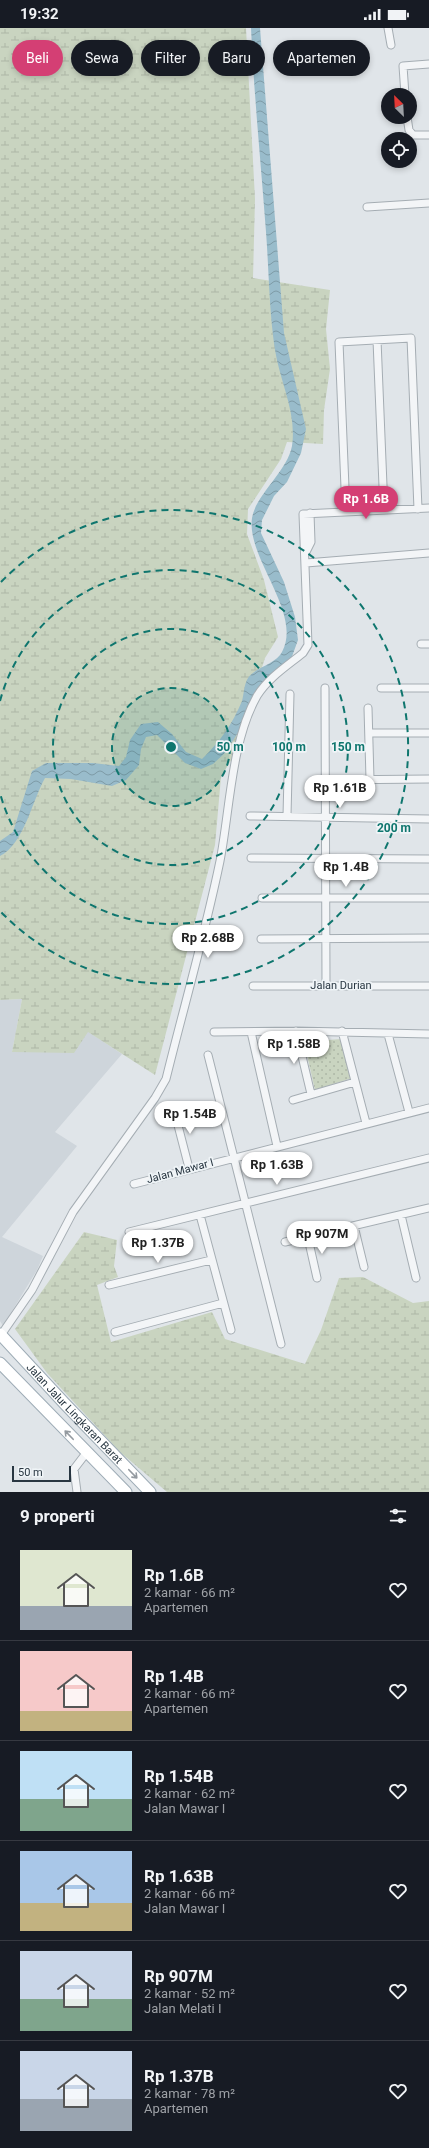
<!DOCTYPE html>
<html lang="id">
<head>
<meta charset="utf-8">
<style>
  body { margin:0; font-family:Roboto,sans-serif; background:#242831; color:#f1f3f6; height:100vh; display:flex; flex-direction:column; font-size:15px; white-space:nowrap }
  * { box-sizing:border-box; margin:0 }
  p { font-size:13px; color:#9ea1a6 }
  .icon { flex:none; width:22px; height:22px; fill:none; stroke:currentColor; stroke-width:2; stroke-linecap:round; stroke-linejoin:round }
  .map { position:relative; height:1464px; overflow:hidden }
  .drawer { display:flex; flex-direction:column; background:#171b24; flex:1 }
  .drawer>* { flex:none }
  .guide { position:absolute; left:12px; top:12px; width:405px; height:36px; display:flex; gap:8px }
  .needle { width:26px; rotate:336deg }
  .tools { position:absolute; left:381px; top:60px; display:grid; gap:8px }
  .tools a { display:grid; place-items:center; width:36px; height:36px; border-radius:50%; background:#171b24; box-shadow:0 2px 6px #0003; font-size:20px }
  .scale { position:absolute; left:12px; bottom:10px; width:59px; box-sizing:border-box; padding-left:4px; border:2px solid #283641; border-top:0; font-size:11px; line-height:14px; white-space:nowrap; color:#283641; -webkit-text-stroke:3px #eff4f7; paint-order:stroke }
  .price { position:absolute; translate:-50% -34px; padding:0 9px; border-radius:14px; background:#fff; color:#222; font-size:13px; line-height:26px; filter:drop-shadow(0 1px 2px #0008) }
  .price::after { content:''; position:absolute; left:50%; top:24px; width:12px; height:9px; margin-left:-6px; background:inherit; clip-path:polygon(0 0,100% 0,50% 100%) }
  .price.on { background:#d43f74; color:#fff }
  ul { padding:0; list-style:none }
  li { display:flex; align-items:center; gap:12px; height:100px; padding:0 20px }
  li+li { border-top:1px solid #363941 }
  li span { display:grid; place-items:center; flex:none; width:112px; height:80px; border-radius:0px; color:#555 }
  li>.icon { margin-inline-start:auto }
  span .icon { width:48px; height:48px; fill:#fffc; stroke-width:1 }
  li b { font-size:17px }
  h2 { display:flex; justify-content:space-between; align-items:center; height:48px; padding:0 20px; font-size:17px }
  .pill { padding:0 14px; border-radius:18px; background:#171b24; box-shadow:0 2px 6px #0003; font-size:14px; line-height:36px }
  .pill.on { background:#d43f74; color:#fff }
  .status { display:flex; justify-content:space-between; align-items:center; height:28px; padding:0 20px; background:#171b24; direction:ltr }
  .status svg { height:11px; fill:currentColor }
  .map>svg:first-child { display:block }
  .built { fill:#ced5db }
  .wetland { fill:url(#wetland-marsh) }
  .park { fill:url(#park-dots) }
  .water { fill:url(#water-waves) }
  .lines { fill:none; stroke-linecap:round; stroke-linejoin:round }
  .street-casing { stroke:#a5adb3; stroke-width:9 }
  .primary-casing { stroke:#9eacb6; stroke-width:13 }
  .street { stroke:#f3f5f7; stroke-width:7 }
  .primary { stroke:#fff; stroke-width:11 }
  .oneway { stroke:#949aa0 }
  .ring { fill:none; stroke:#0f766e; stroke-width:2; stroke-dasharray:7 5 }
  .labels { text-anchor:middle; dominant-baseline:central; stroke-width:3.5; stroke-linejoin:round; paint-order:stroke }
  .street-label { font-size:11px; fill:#283641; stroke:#eff4f7 }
  .centre { fill:#0f766e; stroke:#eff4f7; stroke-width:2 }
  .ring-label { font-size:12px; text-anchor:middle; font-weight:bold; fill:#0f766e; stroke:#eff4f7; stroke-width:3.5; stroke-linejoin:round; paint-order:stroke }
</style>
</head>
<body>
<div class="status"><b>19:32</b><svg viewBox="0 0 49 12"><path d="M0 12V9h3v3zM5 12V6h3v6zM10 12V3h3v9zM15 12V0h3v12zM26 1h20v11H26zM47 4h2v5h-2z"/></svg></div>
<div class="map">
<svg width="429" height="1464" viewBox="0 0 429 1464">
  <defs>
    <pattern id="wetland-marsh" width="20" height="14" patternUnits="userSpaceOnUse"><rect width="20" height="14" fill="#c9d4c0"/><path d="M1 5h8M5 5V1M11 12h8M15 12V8" fill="none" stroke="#adb7a6"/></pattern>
    <pattern id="park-dots" width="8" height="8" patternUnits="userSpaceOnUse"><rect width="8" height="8" fill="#c9d4c0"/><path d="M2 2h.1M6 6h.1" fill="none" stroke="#adb7a6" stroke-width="1.8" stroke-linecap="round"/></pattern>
    <pattern id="water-waves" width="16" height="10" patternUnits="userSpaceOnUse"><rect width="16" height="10" fill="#99bccb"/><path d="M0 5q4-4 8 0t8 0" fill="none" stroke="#7d9aa6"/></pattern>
  </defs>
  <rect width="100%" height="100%" fill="#e0e5e9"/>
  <!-- built -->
  <path class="built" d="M22 971 12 1024 87 1003 122 1026 55 1104 77 1118 2 1209 43 1228 37 1242 3 1298 0 1293V972Z"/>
  <!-- wetland -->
  <path class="wetland" d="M0 0H246L255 171 253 250 330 262 326 301 330 341 324 382 323 416 287 414 281 431 248 481 247 506 264 552 278 609 265 630 233 729 221 749 215 817 155 1047 88 1004 74 1025 12 1024 22 971 0 972Z
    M84 1204 117 1212 114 1238 118 1249 97 1257 111 1314 212 1284 225 1311 305 1336 321 1302 339 1250 363 1249 413 1275 429 1273V1464H167L120 1424 47 1345 15 1301Z"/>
  <!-- park -->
  <path class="park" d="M341 1011 352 1050 315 1062 304 1014Z"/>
  <!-- water -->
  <path class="water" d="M251 0H260L284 305 306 401 301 425 287 454 274 468 262 492 261 505 284 554 295 589 298 612 290 634 270 652 226 724 213 736 201 741 185 735 157 707 146 709 141 721 139 737 126 752 112 758 71 751 45 750C32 773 24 816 0 828V813L13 804 32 743 46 735H93L119 738 126 729 130 712 141 696 158 694 172 706 186 724 202 731C220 714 233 695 242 673 244 666 244 656 248 650 254 640 276 636 282 624 303 585 246 530 252 490 256 466 287 444 292 418 297 385 280 354 275 322 269 283 269 243 266 204 261 136 254 68 251 0Z"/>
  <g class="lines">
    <!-- street casing -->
    <g class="street-casing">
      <path id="street" d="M388 0 391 17
        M405 67 403 38 429 36
        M407 89 409 102 413 107H429
        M367 179 429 175
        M377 312 384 482
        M346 484 339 314 411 310 418 481
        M306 524 311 514 310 485
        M306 535 429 525
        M421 616H429
        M325 660 326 957
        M381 660H429
        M368 680 370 751
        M370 705H429
        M326 752 429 751
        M250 788 429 791
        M287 788 290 666
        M251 830 429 831
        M262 870H429
        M261 911 429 910
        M253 958H429
        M296 1003 311 1066
        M342 1003 366 1095
        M214 1004 296 1003 429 1006
        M251 1004 277 1118
        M388 1006 409 1084
        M208 1027 281 1316
        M293 1072 355 1054
        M173 1078 189 1140
        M134 1156 429 1080
        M200 1187 231 1302
        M401 1187 416 1250
        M354 1198 364 1239
        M129 1204 429 1130
        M308 1210 317 1250
        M285 1214 429 1180
        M109 1257 211 1232
        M115 1304 223 1275
        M1 1307 32 1262 73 1184 155 1070 166 1051C184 978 205 906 220 833 230 782 231 714 257 668 268 650 287 638 303 625L308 617 303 486 429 480
        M77 1464 74 1441 87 1424"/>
    </g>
    <!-- primary casing -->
    <g class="primary-casing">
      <g id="primary">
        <path id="s1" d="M0 1306 65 1376 150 1464"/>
        <path d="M0 1335 126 1464"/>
      </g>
    </g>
    <!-- street -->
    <use href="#street" class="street"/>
    <!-- primary -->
    <use href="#primary" class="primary"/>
  </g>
  <!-- one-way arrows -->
  <defs><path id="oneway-shaft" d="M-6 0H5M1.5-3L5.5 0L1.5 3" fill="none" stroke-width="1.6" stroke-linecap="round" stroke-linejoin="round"/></defs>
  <g class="oneway">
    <use href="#oneway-shaft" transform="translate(69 1407) rotate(-134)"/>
    <use href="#oneway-shaft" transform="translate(133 1446) rotate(46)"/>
  </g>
  <!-- distance rings -->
  <circle cx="171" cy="719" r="59" fill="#0f766e" fill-opacity=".12"/>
  <g class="ring">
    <circle cx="171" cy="719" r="59"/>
    <circle cx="171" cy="719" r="118"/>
    <path d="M0 673A177 177 0 1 1 0 765"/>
    <path d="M1 554A237 237 0 1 1 1 884"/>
  </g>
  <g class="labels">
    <!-- street labels -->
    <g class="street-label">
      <text x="341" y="957">Jalan Durian</text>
      <text transform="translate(180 1143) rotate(-15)">Jalan Mawar I</text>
      <text stroke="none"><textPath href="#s1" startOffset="109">Jalan Jalur Lingkaran Barat</textPath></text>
    </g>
  </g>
  <circle cx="171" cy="719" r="6" class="centre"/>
  <g class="ring-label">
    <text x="230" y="723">50 m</text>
    <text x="289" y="723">100 m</text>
    <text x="348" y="723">150 m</text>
    <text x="394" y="804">200 m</text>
  </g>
</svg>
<div class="tools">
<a><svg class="needle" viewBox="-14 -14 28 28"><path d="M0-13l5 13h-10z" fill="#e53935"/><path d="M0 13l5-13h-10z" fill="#9ea1a6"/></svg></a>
<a><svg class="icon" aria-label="locate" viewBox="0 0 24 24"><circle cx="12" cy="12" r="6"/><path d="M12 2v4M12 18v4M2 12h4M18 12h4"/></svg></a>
</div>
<div class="scale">50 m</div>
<b class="price on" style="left:366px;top:492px">Rp 1.6B</b>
<b class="price" style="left:340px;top:781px">Rp 1.61B</b>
<b class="price" style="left:346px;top:860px">Rp 1.4B</b>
<b class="price" style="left:208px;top:931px">Rp 2.68B</b>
<b class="price" style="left:294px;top:1037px">Rp 1.58B</b>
<b class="price" style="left:190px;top:1107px">Rp 1.54B</b>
<b class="price" style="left:277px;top:1158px">Rp 1.63B</b>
<b class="price" style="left:322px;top:1227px">Rp 907M</b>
<b class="price" style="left:158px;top:1236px">Rp 1.37B</b>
<div class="guide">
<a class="pill on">Beli</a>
<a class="pill">Sewa</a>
<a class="pill">Filter</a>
<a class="pill">Baru</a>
<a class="pill">Apartemen</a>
</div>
</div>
<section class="drawer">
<h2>9 properti<svg class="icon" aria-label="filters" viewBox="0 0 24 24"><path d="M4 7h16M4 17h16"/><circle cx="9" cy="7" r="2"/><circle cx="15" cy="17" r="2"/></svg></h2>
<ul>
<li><span style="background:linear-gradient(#dfe7d0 70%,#9aa5b1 0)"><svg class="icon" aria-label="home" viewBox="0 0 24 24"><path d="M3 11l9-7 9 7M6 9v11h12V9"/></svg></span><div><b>Rp 1.6B</b><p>2 kamar · 66 m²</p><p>Apartemen</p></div><svg class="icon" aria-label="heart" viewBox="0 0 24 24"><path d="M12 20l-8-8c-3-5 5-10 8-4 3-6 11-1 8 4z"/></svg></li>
<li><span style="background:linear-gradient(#f6c9c9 75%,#c2b280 0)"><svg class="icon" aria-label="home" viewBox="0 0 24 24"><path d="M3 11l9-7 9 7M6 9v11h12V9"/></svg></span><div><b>Rp 1.4B</b><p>2 kamar · 66 m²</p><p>Apartemen</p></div><svg class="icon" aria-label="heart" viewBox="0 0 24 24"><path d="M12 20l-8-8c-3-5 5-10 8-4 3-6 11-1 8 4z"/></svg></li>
<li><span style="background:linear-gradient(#bfe0f5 60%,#7fa58c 0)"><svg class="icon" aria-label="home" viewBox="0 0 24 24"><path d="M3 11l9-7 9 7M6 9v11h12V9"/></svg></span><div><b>Rp 1.54B</b><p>2 kamar · 62 m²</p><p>Jalan Mawar I</p></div><svg class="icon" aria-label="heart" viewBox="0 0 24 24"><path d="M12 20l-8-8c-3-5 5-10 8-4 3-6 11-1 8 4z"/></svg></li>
<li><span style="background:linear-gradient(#a9c7e8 65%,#c2b280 0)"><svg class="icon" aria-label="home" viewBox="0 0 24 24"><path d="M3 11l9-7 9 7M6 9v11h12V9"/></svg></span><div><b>Rp 1.63B</b><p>2 kamar · 66 m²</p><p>Jalan Mawar I</p></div><svg class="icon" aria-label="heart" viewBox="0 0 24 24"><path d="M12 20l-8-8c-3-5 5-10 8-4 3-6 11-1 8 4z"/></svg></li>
<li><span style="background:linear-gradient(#c9d6e8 60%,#7fa58c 0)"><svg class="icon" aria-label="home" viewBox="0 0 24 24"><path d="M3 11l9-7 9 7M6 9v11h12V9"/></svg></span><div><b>Rp 907M</b><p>2 kamar · 52 m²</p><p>Jalan Melati I</p></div><svg class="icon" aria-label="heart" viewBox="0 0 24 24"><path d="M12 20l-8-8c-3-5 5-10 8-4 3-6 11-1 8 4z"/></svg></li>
<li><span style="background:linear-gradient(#c9d6e8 60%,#9aa5b1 0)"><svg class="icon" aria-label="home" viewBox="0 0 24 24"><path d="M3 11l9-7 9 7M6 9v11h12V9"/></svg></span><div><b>Rp 1.37B</b><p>2 kamar · 78 m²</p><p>Apartemen</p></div><svg class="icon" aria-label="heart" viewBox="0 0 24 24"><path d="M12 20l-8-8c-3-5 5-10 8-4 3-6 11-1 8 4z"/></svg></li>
</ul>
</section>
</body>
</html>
